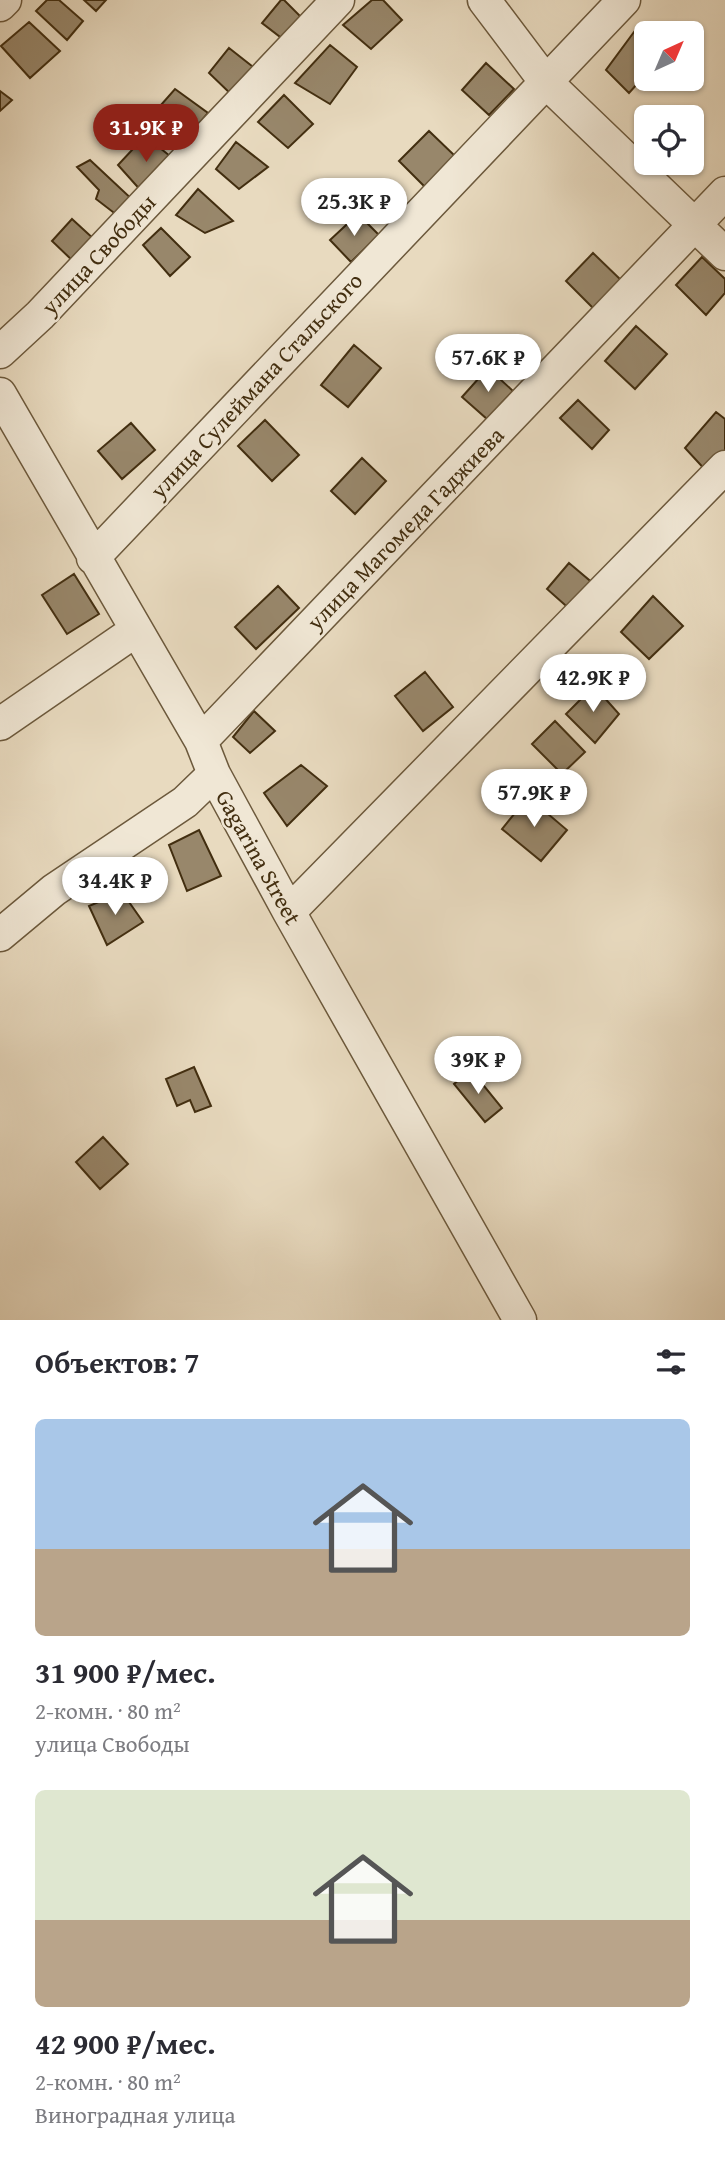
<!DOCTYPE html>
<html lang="ru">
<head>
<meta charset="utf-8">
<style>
  body { margin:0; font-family:"Gentium Book Plus",serif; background:#f7f7f7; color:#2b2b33; height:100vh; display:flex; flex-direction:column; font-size:26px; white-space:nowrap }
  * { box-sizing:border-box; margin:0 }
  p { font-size:23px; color:#7c7c81 }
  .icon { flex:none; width:38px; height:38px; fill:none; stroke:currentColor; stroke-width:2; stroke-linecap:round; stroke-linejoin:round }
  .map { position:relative; height:1320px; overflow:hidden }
  .panel { display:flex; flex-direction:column; background:#fff; flex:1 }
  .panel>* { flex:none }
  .needle { width:46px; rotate:44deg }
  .tools { position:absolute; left:634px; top:21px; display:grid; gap:14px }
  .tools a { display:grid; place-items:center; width:70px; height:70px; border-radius:10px; background:#fff; box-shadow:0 2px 5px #0004; font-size:35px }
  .price { position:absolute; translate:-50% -60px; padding:0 16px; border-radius:24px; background:#fff; color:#222; font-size:23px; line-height:46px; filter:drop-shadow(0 2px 4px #0008) }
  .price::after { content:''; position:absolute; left:50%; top:42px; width:21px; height:16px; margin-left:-10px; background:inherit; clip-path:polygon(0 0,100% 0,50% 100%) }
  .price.selected { background:#8f2418; color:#fff }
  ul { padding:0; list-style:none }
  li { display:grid; align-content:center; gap:14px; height:371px; padding:0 35px }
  li span { display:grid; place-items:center; height:217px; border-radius:10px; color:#555 }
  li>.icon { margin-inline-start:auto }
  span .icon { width:126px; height:126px; fill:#fffc; stroke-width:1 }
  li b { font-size:30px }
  h2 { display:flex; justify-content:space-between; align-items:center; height:84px; padding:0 35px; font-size:30px }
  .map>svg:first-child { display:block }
  .building { fill:#98876b; stroke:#422e10; stroke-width:2 }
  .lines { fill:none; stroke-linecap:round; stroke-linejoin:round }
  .minor-casing { stroke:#6c593c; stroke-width:35 }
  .minor { stroke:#f0e7d5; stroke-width:32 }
  .labels { text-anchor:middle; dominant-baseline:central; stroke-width:5; stroke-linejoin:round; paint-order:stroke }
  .street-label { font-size:23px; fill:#422e10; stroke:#f0e7d5 }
</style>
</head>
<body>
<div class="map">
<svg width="725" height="1320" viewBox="0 0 725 1320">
  <rect width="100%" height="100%" fill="#e8dabf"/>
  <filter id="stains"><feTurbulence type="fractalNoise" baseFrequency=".00286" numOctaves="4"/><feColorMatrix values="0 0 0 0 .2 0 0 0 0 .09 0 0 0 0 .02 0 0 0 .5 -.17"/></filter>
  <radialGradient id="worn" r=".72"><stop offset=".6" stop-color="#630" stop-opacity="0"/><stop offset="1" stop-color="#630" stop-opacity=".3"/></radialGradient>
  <!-- building -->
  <path class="building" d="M47 0H59L83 21 67 40 36 11Z
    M84 0H106L96 11Z
    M281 0H284L305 21 288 43 262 23Z
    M372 0H383L402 20 371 49 343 25Z
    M29 22 60 51 30 78 1 46Z
    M634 32 646 44V74L629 93 606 70Z
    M330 45 357 67 330 104 295 83Z
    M229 48 257 70 234 97 209 73Z
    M486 63 514 89 489 115 462 90Z
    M175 89 208 113 183 143 153 114Z
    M0 91 12 100 0 111Z
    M284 95 313 124 288 148 258 122Z
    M429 131 455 156 425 187 399 161Z
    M145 136 175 160 143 193 118 165Z
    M236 142 268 167 239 189 216 169Z
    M90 160 136 203 122 219 96 199 99 190 77 167Z
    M198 189 233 221 205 233 176 215Z
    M358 214 379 235 351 262 330 240Z
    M72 219 96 241 75 263 52 241Z
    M161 228 190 257 170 276 143 245Z
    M593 253 623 282 595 310 566 281Z
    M702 257 725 279V293L706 315 676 285Z
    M636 326 667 354 635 389 605 361Z
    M354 345 381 368 348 407 321 385Z
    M488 368 513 391 487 419 462 397Z
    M578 400 609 430 592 449 560 418Z
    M716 412 725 419V457L709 474 685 448Z
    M265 420 299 455 272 481 238 446Z
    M131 423 155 450 122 479 98 451Z
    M362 458 386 481 355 514 331 491Z
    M569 563 595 585 573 612 547 589Z
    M74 574 99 614 67 634 42 595Z
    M278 586 299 608 256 649 235 627Z
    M653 596 683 626 649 659 621 632Z
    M425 672 453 707 423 731 395 696Z
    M594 686 619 714 595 743 566 714Z
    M254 711 275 731 250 753 233 737Z
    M555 721 585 752 562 774 532 744Z
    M301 765 327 786 287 826 264 793Z
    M528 797 567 830 541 861 502 829Z
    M199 830 221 876 187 891 169 845Z
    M122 892 143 922 107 945 89 906Z
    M194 1067 211 1106 195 1112 190 1100 177 1106 166 1079Z
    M471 1070 502 1108 485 1122 454 1084Z
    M103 1137 128 1164 100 1189 76 1162Z
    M103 1137 128 1164 100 1189 76 1162Z"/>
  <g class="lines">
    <!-- minor casing -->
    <g class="minor-casing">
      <path id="minor" d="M484 0 545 81 725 254
        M0 5 5 0
        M0 352 40 315 338 0
        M0 394 201 741 214 774 289 912 520 1320
        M93 558 624 0
        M0 724 135 631
        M201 741 725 193
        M289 912 725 467
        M0 935 54 890 185 802 214 774"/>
    </g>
    <!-- minor -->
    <use href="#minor" class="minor"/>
  </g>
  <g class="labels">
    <!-- street labels -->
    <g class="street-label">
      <text transform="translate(98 254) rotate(-47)">улица Свободы</text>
      <text transform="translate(256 385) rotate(-47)">улица Сулеймана Стальского</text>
      <text transform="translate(405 528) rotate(-46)">улица Магомеда Гаджиева</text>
      <text transform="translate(259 857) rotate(61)">Gagarina Street</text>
    </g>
  </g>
  <rect width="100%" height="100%" filter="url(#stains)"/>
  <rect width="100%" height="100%" fill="url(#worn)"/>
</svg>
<div class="tools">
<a><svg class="needle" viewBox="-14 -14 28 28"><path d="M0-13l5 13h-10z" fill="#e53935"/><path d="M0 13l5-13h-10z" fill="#7c7c81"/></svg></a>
<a><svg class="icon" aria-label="locate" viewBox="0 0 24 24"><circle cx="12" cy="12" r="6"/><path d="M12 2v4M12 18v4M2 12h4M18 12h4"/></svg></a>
</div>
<b class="price selected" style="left:146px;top:164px">31.9K ₽</b>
<b class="price" style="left:354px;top:238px">25.3K ₽</b>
<b class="price" style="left:488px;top:394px">57.6K ₽</b>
<b class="price" style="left:593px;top:714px">42.9K ₽</b>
<b class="price" style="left:534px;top:829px">57.9K ₽</b>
<b class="price" style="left:115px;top:917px">34.4K ₽</b>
<b class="price" style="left:478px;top:1096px">39K ₽</b>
</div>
<section class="panel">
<h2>Объектов: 7<svg class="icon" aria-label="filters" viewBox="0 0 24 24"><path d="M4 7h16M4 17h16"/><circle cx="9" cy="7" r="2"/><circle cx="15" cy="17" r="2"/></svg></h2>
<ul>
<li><span style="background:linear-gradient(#a9c7e8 60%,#b9a48a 0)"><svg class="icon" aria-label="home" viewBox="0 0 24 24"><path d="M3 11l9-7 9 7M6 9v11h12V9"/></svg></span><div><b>31 900 ₽/мес.</b><p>2-комн. · 80 m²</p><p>улица Свободы</p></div></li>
<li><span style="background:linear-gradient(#dfe7d0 60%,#b9a48a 0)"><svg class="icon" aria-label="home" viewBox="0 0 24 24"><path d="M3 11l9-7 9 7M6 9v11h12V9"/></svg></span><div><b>42 900 ₽/мес.</b><p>2-комн. · 80 m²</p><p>Виноградная улица</p></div></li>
</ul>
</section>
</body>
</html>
